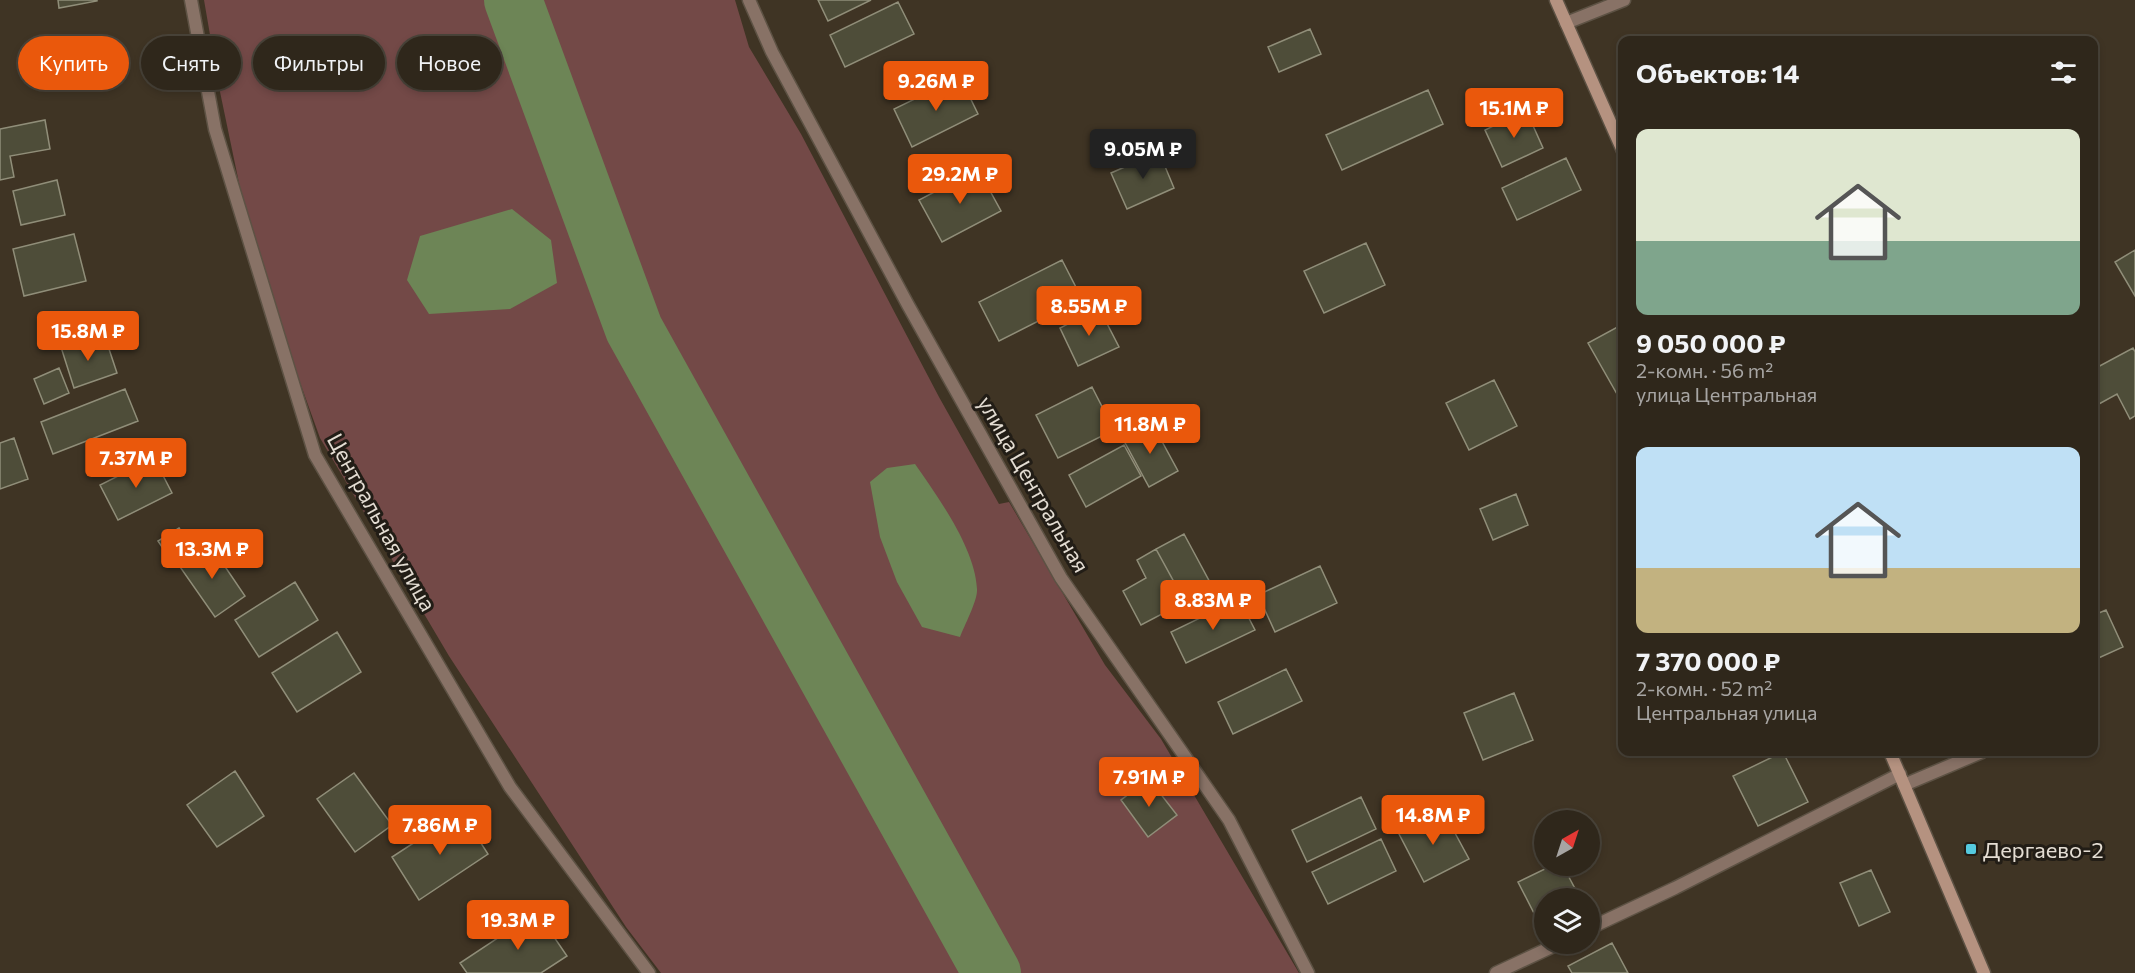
<!DOCTYPE html>
<html lang="ru">
<head>
<meta charset="utf-8">
<style>
  body { margin:0; font-family:Commissioner,sans-serif; background:#3b3328; color:#f1f3f6; height:100vh; display:flex; flex-direction:column; font-size:22px; white-space:nowrap }
  * { box-sizing:border-box; margin:0 }
  p { font-size:20px; color:#a7a5a3 }
  .icon { flex:none; width:33px; height:33px; fill:none; stroke:currentColor; stroke-width:2; stroke-linecap:round; stroke-linejoin:round }
  .map { position:relative; flex:1; overflow:hidden }
  .drawer { position:absolute; left:1618px; top:36px; width:480px; height:720px; display:flex; flex-direction:column; background:#2f271b; border-radius:12px; box-shadow:0 3px 9px #0003,0 0 0 2px #4a443a }
  .drawer>* { flex:none }
  .guide { position:absolute; left:18px; top:36px; width:570px; height:54px; display:flex; gap:12px }
  .needle { width:39px; rotate:39deg }
  .fabs { position:absolute; left:1534px; top:810px; display:grid; gap:12px }
  .fabs a { display:grid; place-items:center; width:66px; height:66px; border-radius:50%; background:#2f271b; box-shadow:0 3px 9px #0003,0 0 0 2px #4a443a; font-size:30px }
  .price { position:absolute; translate:-50% -51px; padding:0 14px; border-radius:6px; background:#ea580c; color:#fff; font-size:20px; line-height:39px; filter:drop-shadow(0 2px 3px #0008) }
  .price::after { content:''; position:absolute; left:50%; top:36px; width:18px; height:14px; margin-left:-9px; background:inherit; clip-path:polygon(0 0,100% 0,50% 100%) }
  .price.current { background:#222; color:#fff }
  ul { padding:0; list-style:none }
  li { display:grid; align-content:center; gap:12px; height:318px; padding:0 18px }
  li span { display:grid; place-items:center; height:186px; border-radius:12px; color:#555 }
  li>.icon { margin-inline-start:auto }
  span .icon { width:108px; height:108px; fill:#fffc; stroke-width:1 }
  li b { font-size:26px }
  h2 { display:flex; justify-content:space-between; align-items:center; height:72px; padding:0 18px; font-size:26px }
  .pill { padding:0 21px; border-radius:27px; background:#2f271b; box-shadow:0 3px 9px #0003,0 0 0 2px #4a443a; font-size:21px; line-height:54px }
  .pill.current { background:#ea580c; color:#fff }
  .map>svg:first-child { display:block }
  .green { fill:#734947 }
  .water { fill:#6d8556 }
  .lines { fill:none; stroke-linecap:round; stroke-linejoin:round }
  .river { stroke:#6d8556; stroke-width:58 }
  .building { fill:#4e4d39; stroke:#908e79; stroke-width:1.5 }
  .lane-casing { stroke:#5d5244; stroke-width:15 }
  .street-casing { stroke:#5d5244; stroke-width:15 }
  .secondary-casing { stroke:#5d5244; stroke-width:15 }
  .lane { stroke:#887266; stroke-width:12 }
  .street { stroke:#887266; stroke-width:12 }
  .secondary { stroke:#b59280; stroke-width:12 }
  .poi-dot { fill:#55cadf; stroke:#221d16; stroke-width:2 }
  .labels { text-anchor:middle; dominant-baseline:central; stroke-width:6; stroke-linejoin:round; paint-order:stroke }
  .street-label { font-size:22px; fill:#e4ddd3; stroke:#221d16 }
  .poi-label { font-size:22px; fill:#e4ddd3; stroke:#221d16; text-anchor:start }
</style>
</head>
<body>
<div class="map">
<svg width="2135" height="973" viewBox="0 0 2135 973">
  <rect width="100%" height="100%" fill="#3f3424"/>
  <!-- green -->
  <path class="green" d="M204 0H735L749 47 801 134 939 397 999 504 1009 502 1105 665 1161 739 1299 973H661L626 927 449 656 320 438 254 255 219 87Z"/>
  <!-- water -->
  <path class="water" d="M512 209 551 240 557 283 510 309 429 314 407 280 420 236Z
    M915 464C938 497 975 548 977 589 978 600 964 626 960 637L922 627 897 582 880 537 870 482 887 468Z"/>
  <g class="lines">
    <!-- river -->
    <path class="river" d="M513 0 634 329 992 973"/>
  </g>
  <!-- building -->
  <path class="building" d="M58 0H97V1L59 8Z
    M818 0H871L828 21Z
    M898 2 914 34 845 67 830 35Z
    M1310 29 1321 54 1279 72 1268 47Z
    M960 77 978 114 912 147 894 109Z
    M1428 90 1443 124 1342 170 1326 135Z
    M1526 110 1543 148 1502 167 1485 130Z
    M45 120 50 149 10 156 14 177 0 180V129Z
    M1159 152 1174 188 1127 209 1111 173Z
    M1566 158 1581 190 1517 220 1502 188Z
    M978 169 1001 211 942 242 919 200Z
    M57 180 65 215 21 225 13 191Z
    M74 234 86 281 24 296 13 249Z
    M1366 243 1385 285 1324 313 1304 271Z
    M2135 250V296L2115 262Z
    M1062 260 1082 299 999 341 979 302Z
    M1099 308 1119 347 1078 366 1060 328Z
    M1623 324V391L1617 394 1588 343Z
    M78 338 81 348 106 340 117 373 74 388 60 344Z
    M2133 348 2135 352V416L2130 419 2117 394 2099 404 2094 396V369Z
    M59 368 69 393 44 404 34 379Z
    M1494 380 1517 426 1469 450 1446 403Z
    M1092 387 1114 430 1058 458 1036 415Z
    M125 389 138 421 53 454 41 422Z
    M1152 423 1178 471 1149 487 1123 439Z
    M14 438 28 479 0 489V443Z
    M1124 445 1141 476 1086 507 1069 475Z
    M154 458 172 493 118 520 100 485Z
    M1516 494 1528 525 1493 540 1480 509Z
    M179 528 192 548 172 562 158 541Z
    M1184 534 1213 588 1185 602 1156 549Z
    M209 543 245 596 215 617 178 564Z
    M1156 549 1185 602 1141 625 1123 591 1146 578 1137 560Z
    M1320 566 1337 603 1275 632 1258 595Z
    M295 582 318 620 259 657 235 620Z
    M1239 599 1255 630 1186 663 1171 632Z
    M2106 610 2123 647 2094 660V615Z
    M337 632 361 672 297 712 272 673Z
    M1286 669 1302 701 1233 734 1218 702Z
    M1514 693 1533 740 1483 760 1464 713Z
    M1783 752 1808 802 1758 826 1733 776Z
    M235 771 264 816 217 847 187 805Z
    M354 773 392 825 355 852 317 799Z
    M1149 779 1177 815 1148 837 1121 800Z
    M1361 797 1376 829 1307 862 1292 830Z
    M1442 809 1469 859 1424 882 1398 832Z
    M461 812 488 854 419 900 392 857Z
    M1381 839 1396 871 1328 904 1312 872Z
    M1551 866H1563L1580 898H1545V920L1539 923 1518 882Z
    M1871 870 1890 912 1859 926 1840 883Z
    M537 912 567 956 541 973H467L460 963Z
    M1612 943 1628 973H1572L1568 966Z"/>
  <g class="lines">
    <!-- lane casing -->
    <g class="lane-casing">
      <path id="lane" d="M1566 23 1624 0
        M1904 785 1982 752
        M1590 928 1675 888 1900 774
        M1496 973 1558 944"/>
    </g>
    <!-- street casing -->
    <g class="street-casing">
      <path id="street" d="M191 0 215 129 315 455 510 787 649 973
        M749 0 772 52 908 305 1061 578 1229 820 1308 973"/>
    </g>
    <!-- secondary casing -->
    <g class="secondary-casing">
      <path id="secondary" d="M1556 0 1623 151
        M1890 752 1984 973"/>
    </g>
    <!-- lane -->
    <use href="#lane" class="lane"/>
    <!-- street -->
    <use href="#street" class="street"/>
    <!-- secondary -->
    <use href="#secondary" class="secondary"/>
  </g>
  <!-- markers -->
  <rect class="poi-dot" x="1965" y="843" width="12" height="12" rx="3"/>
  <g class="labels">
    <!-- street labels -->
    <g class="street-label">
      <text transform="translate(1034 484) rotate(60)">улица Центральная</text>
      <text transform="translate(382 522) rotate(61)">Центральная улица</text>
    </g>
    <!-- poi labels -->
    <g class="poi-label">
      <text x="1983" y="849">Дергаево-2</text>
    </g>
  </g>
</svg>
<div class="fabs">
<a><svg class="needle" viewBox="-14 -14 28 28"><path d="M0-13l5 13h-10z" fill="#e53935"/><path d="M0 13l5-13h-10z" fill="#a7a5a3"/></svg></a>
<a><svg class="icon" aria-label="layers" viewBox="0 0 24 24"><path d="M12 4l9 5-9 5-9-5zM3 14l9 5 9-5"/></svg></a>
</div>
<b class="price" style="left:936px;top:112px">9.26M ₽</b>
<b class="price" style="left:1514px;top:139px">15.1M ₽</b>
<b class="price current" style="left:1143px;top:180px">9.05M ₽</b>
<b class="price" style="left:960px;top:205px">29.2M ₽</b>
<b class="price" style="left:1089px;top:337px">8.55M ₽</b>
<b class="price" style="left:88px;top:362px">15.8M ₽</b>
<b class="price" style="left:1150px;top:455px">11.8M ₽</b>
<b class="price" style="left:136px;top:489px">7.37M ₽</b>
<b class="price" style="left:212px;top:580px">13.3M ₽</b>
<b class="price" style="left:1213px;top:631px">8.83M ₽</b>
<b class="price" style="left:1149px;top:808px">7.91M ₽</b>
<b class="price" style="left:1433px;top:846px">14.8M ₽</b>
<b class="price" style="left:440px;top:856px">7.86M ₽</b>
<b class="price" style="left:518px;top:951px">19.3M ₽</b>
<div class="guide">
<a class="pill current">Купить</a>
<a class="pill">Снять</a>
<a class="pill">Фильтры</a>
<a class="pill">Новое</a>
</div>
<section class="drawer">
<h2>Объектов: 14<svg class="icon" aria-label="filters" viewBox="0 0 24 24"><path d="M4 7h16M4 17h16"/><circle cx="9" cy="7" r="2"/><circle cx="15" cy="17" r="2"/></svg></h2>
<ul>
<li><span style="background:linear-gradient(#dfe7d0 60%,#7fa58c 0)"><svg class="icon" aria-label="home" viewBox="0 0 24 24"><path d="M3 11l9-7 9 7M6 9v11h12V9"/></svg></span><div><b>9 050 000 ₽</b><p>2-комн. · 56 m²</p><p>улица Центральная</p></div></li>
<li><span style="background:linear-gradient(#bfe0f5 65%,#c2b280 0)"><svg class="icon" aria-label="home" viewBox="0 0 24 24"><path d="M3 11l9-7 9 7M6 9v11h12V9"/></svg></span><div><b>7 370 000 ₽</b><p>2-комн. · 52 m²</p><p>Центральная улица</p></div></li>
</ul>
</section>
</div>
</body>
</html>
